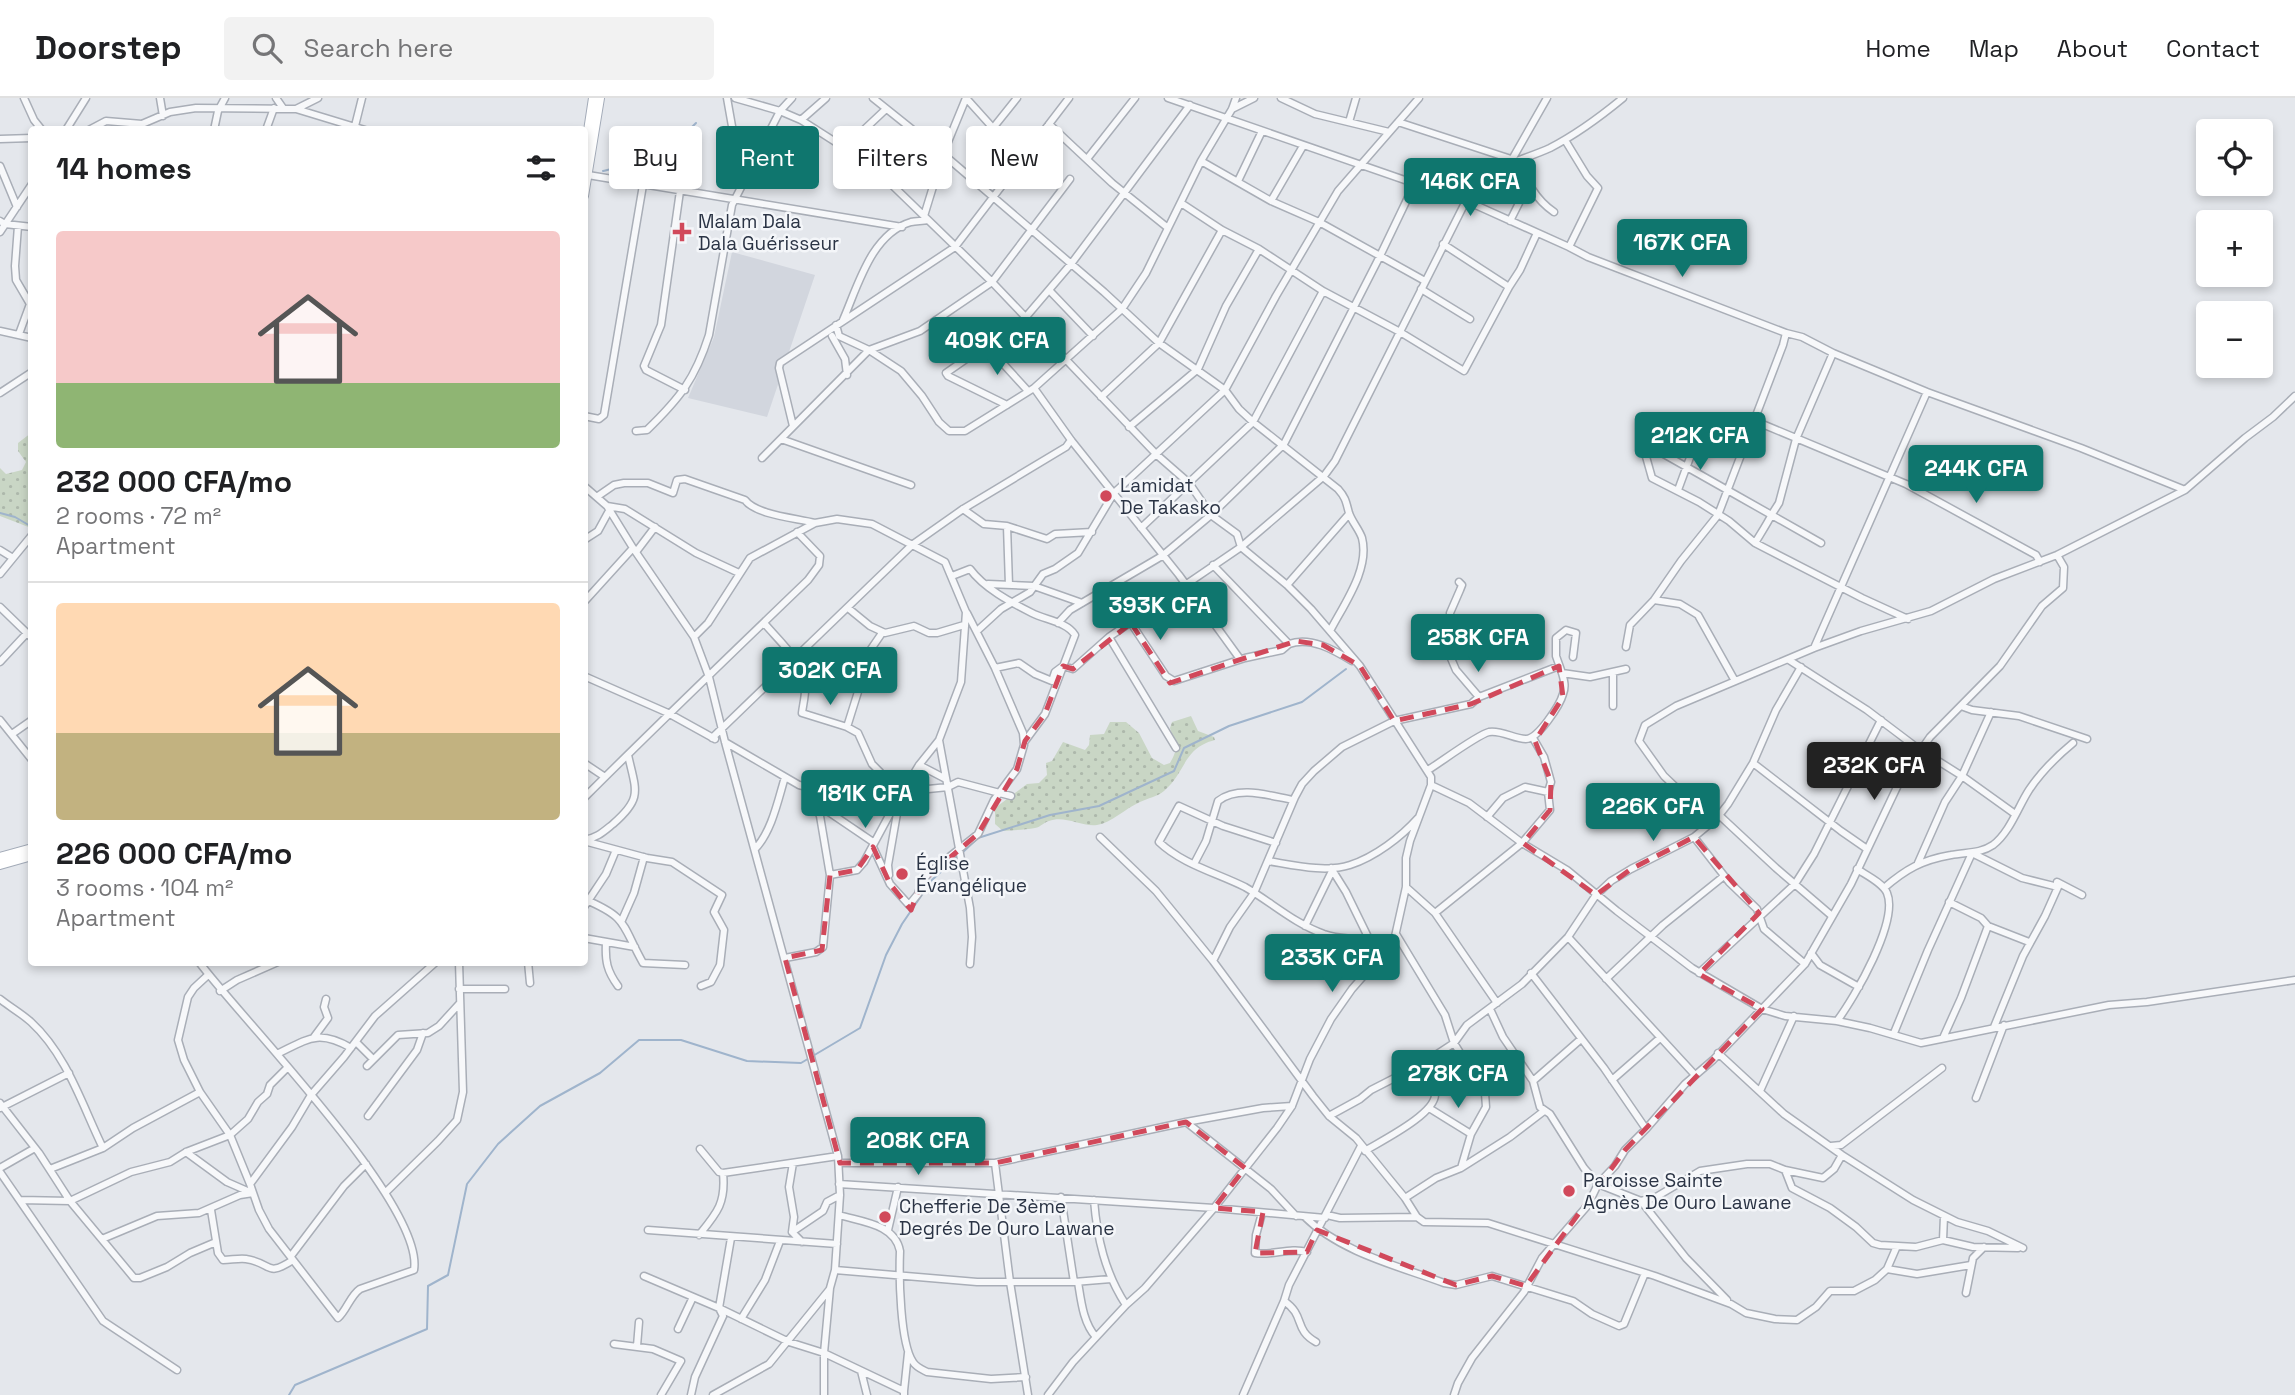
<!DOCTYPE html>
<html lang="en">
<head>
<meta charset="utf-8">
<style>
  body { margin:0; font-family:"Space Grotesk",sans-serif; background:#f2f2f2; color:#202124; height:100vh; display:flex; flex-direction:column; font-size:26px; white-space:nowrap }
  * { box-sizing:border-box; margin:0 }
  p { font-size:23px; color:#757577 }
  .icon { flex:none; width:38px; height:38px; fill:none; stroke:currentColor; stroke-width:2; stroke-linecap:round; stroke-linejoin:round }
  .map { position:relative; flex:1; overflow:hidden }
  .side { position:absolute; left:28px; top:28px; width:560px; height:840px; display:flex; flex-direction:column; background:#fff; border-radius:7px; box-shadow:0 4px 10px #0003 }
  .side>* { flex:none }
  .guide { position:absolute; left:609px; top:28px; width:665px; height:63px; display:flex; gap:14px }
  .tools { position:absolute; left:2196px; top:21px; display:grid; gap:14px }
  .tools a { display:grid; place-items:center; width:77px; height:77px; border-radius:7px; background:#fff; box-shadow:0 4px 10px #0003; font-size:35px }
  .price { position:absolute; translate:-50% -60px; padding:0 16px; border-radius:7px; background:#0f766e; color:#fff; font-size:23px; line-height:46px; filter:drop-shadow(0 2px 4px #0008) }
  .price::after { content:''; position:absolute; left:50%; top:42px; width:21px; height:16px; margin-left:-10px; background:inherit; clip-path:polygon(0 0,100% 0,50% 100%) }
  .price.selected { background:#222; color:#fff }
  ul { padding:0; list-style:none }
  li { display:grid; align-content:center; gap:14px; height:371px; padding:0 28px }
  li+li { border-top:2px solid #e0e0e0 }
  li span { display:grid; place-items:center; height:217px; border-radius:7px; color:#555 }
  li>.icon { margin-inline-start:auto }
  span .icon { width:126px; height:126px; fill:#fffc; stroke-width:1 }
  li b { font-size:30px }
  h2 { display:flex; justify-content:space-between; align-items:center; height:84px; padding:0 28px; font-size:30px }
  .tag { padding:0 24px; border-radius:7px; background:#fff; box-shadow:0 4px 10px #0003; font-size:24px; line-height:63px }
  .tag.selected { background:#0f766e; color:#fff }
  header { display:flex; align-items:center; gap:42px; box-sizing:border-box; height:98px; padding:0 35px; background:#fff; border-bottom:2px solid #e0e0e0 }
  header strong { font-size:33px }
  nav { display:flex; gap:38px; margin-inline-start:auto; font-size:24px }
  .search { width:490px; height:63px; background:#f2f2f2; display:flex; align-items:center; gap:18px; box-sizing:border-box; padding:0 24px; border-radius:7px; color:#757577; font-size:26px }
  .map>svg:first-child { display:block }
  .built { fill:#d2d6de }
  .grass { fill:url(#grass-dots) }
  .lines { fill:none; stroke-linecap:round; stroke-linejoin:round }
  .stream { stroke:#9fb4cc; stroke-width:2 }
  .minor-casing { stroke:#a9aeb7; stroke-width:9 }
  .major-casing { stroke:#a3abb8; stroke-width:10 }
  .minor { stroke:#f7f8fa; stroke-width:6 }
  .major { stroke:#fff; stroke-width:8 }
  .marked { fill:none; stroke:#d1495b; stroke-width:5; stroke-dasharray:14 9; stroke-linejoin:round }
  .poi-dot { fill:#d1495b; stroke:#f4f6f9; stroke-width:2.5 }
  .labels { text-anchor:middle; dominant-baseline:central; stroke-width:5; stroke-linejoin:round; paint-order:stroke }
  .poi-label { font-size:19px; fill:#2b3445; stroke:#f4f6f9; text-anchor:start }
</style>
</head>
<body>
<header>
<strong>Doorstep</strong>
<div class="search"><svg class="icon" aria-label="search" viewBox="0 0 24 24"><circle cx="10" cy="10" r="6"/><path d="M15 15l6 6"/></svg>Search here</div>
<nav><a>Home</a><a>Map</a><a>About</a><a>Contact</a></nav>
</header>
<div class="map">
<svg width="2295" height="1297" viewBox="0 0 2295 1297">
  <defs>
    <pattern id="grass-dots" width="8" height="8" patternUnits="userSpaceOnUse" patternTransform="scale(1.75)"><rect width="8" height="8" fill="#c9d6c5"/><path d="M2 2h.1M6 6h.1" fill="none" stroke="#adb8ab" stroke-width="1.8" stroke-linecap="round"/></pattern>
  </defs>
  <rect width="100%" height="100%" fill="#e4e7ec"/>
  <!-- built -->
  <path class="built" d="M732 154 815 177 767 319 688 300 714 239Z"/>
  <!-- grass -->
  <path class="grass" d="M31 335 32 430H31L0 418V370L6 376 22 372 26 364 18 353V345Z
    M1191 618 1198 633 1214 639 1215 642C1183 650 1187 673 1164 693 1157 699 1148 700 1140 704 1126 710 1111 725 1097 727 1081 729 1065 717 1049 723 1044 724 1041 729 1035 730 1025 732 1013 732 1003 733L995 726V710L1027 686 1039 685 1047 677 1046 665 1052 663 1063 644 1085 652 1089 647 1090 637 1104 636 1110 624H1126L1139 635 1152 660 1164 667 1170 665C1180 647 1175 647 1170 630L1172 624Z"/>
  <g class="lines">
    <!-- stream -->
    <path class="stream" d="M603 73C648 62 663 59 696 25
      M0 415 15 419 32 429
      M963 754 978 740 1050 717 1099 708 1174 673 1184 650 1229 628 1302 604 1346 571
      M289 1297 295 1287 427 1231 428 1188 448 1177 467 1086 498 1046 540 1008 600 975 639 942H681L747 963 801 965 860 930 886 857 902 826 932 782 958 758"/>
    <!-- minor casing -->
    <g class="minor-casing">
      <path id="minor" d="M24 0 34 22 42 32
        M160 0 163 18
        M276 0 283 10
        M727 0 738 62 739 88
        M735 0 780 13 801 22 837 45
        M873 0 943 56 1104 194 1159 245 1225 292 1239 311 1253 324 1338 391C1346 400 1346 404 1349 415 1352 424 1359 431 1362 440 1370 471 1344 506 1330 533
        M966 0 993 30 1026 56
        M1168 0 1471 105 1569 149 1598 90 1587 78 1565 42
        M1236 0 1232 11 1201 63 1146 175 1122 211 1034 290 1071 342 1179 477 1240 561
        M1281 0 1315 16 1389 34
        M296 11 365 32
        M886 11 851 44 853 49 992 184 1157 357 1189 385 1211 417 1237 436 1241 449 1287 487 1311 511 1360 568 1431 679V687L1410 743 1406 760V789L1394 843 1352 891 1331 921 1310 961 1292 1008 1277 1030 1214 1110 1145 1190 1126 1207 1073 1264 1048 1297
        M1232 11 1254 0
        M801 22 826 0
        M1349 24 1356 0
        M1398 24 1511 61
        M1049 26 1112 85 1168 130
        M993 30 1017 0
        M66 32 86 0
        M89 32 106 23 142 26 170 14 196 10 296 11 318 0
        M214 32 218 13 225 0
        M266 32 274 10
        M354 32 362 0
        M0 41 32 40
        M868 61 891 59 919 38
        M1087 61 1135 0
        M1201 63 1271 103 1319 124 1425 183
        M1519 63C1527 84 1535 101 1554 114
        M1510 65 1547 0
        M0 68 17 109
        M588 77 902 129
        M1238 83 1262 33
        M680 93 661 227 644 268 646 272 685 292
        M1271 103 1303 48
        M1181 105 1222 132 1259 151 1323 193 1400 234 1464 273 1509 189
        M924 118 943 56 966 0
        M0 123 5 126 32 129
        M1510 123 1528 87
        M18 128 15 168 16 182 30 206 19 236
        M0 134 32 86
        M1443 146 1509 189 1520 172 1537 135
        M1569 149 1588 159 1786 235
        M1421 191 1470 221
        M1049 192 1093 238
        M843 222C858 188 871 136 911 124 916 123 922 123 928 122
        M836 227 839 238 869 252 920 233 992 184 1070 81
        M0 233 32 240
        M832 238 845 261 847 277
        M986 247 1028 293
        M0 295 32 274
        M1101 299 1159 245 1222 132
        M1007 307 948 278 946 275 1025 220 1071 166 1190 7
        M584 318 599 321 604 317 643 87
        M1755 323 1906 386 2036 457 2040 464
        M793 328 779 270 780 265 955 149 1069 0
        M1129 329 1198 271 1226 208 1259 151
        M636 333 647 332C680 300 695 281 709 237L732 107 780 13 792 0
        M781 341 911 387
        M762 360 869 252 901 273 922 298 939 324 949 333H965L1034 290
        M584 388 607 408 633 450 694 539 709 579 725 644 838 1058 840 1097 835 1172 830 1190 824 1255V1297
        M1678 392 1695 346
        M598 398 614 387 624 385H648L673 395 677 382 685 381 745 402C756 417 796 420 815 425
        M607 408 625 411 696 455 739 475
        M963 411 984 426 1007 428 1047 441 1055 436 1092 434
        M1007 428 1009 487
        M1141 430 1253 324 1323 193
        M584 442 598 433 610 411
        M1755 445 1862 500 1908 521
        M1821 445C1763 412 1704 379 1646 346L1645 355 1652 380 1699 404 1729 423 1755 445C1761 435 1767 426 1772 416L1779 405 1796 341 1833 255 1927 294 2081 350 2185 392
        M0 452 13 460
        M636 454 655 429
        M1213 467 1289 546C1310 538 1334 552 1352 563
        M0 476 32 437
        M952 478 970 471C984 490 1010 504 1032 515 1046 522 1067 524 1075 537L1045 616 1025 643
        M1459 484 1462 487 1460 492 1450 515 1451 530 1447 551 1456 572 1479 599
        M988 486 1034 488 1082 505
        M1287 487 1349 416
        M1654 502 1680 506 1698 517 1735 583
        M584 504 633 450
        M0 509 32 540
        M848 510 870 528 885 535 914 528 929 535H937L964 527
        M764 525C779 543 803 563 805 587 806 596 803 606 802 615L847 629 858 635 872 666 880 674 884 695
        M1058 525 1070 512 1162 458 1211 417 1284 346 1379 160 1414 87
        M1131 525 1166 578 1174 583 1245 560 1282 552 1289 546
        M977 533 1001 511 1030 494 1043 476 1055 471 1078 455 1114 395 1225 292 1276 198 1338 93 1419 0
        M694 539 708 525 750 460 815 425 837 421 872 426 945 464 966 514 961 584 939 642 919 667 893 710 864 764 857 772 830 777
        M1109 539 1176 650
        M1626 549 1630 527 1654 502 1681 463 1718 417 1783 247 1786 235 1802 239 1833 255
        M1814 550 1927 294
        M1573 559 1576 535 1566 532 1556 540V558L1562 575 1590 579 1626 571
        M1789 562 1867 612 1916 649 1962 678 2015 716
        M0 564 27 535
        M995 570 1019 565 1035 576 1052 583 1055 574 1063 568 1073 571 1109 539 1241 449 1324 378 1335 363 1476 83C1488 71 1531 59 1550 50 1577 36 1600 19 1623 0
        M584 578 668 615 715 641
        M1613 608V574
        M1961 608 1972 612 2019 618 2087 641
        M0 622 32 662
        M847 629 862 581 858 570 882 535
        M12 636 32 622
        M712 640 912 447 963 411 1066 349 1071 342
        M939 642 970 810 972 839 970 866
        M725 644 799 687 849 699 948 689 958 684 1011 698
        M1921 652 1930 639 2000 568 2042 508 2063 490 2064 469 2057 457
        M584 665 605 679
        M1753 665 1841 733 1867 751
        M919 667 946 681
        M1428 672C1441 664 1477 637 1489 634 1502 632 1514 641 1526 641 1538 641 1560 607 1563 596 1566 588 1564 582 1562 575
        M1431 687 1469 705 1522 745 1567 772 1617 813 1692 870 1762 911 1785 918 1837 923 1870 930 1921 945 2109 907 2147 904 2295 882
        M584 700C658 626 733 554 808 482L819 467 820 458 797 434
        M814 704 873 744
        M1487 719 1503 700 1525 689 1548 694
        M1100 739 1156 793 1213 863 1313 998 1329 1018 1356 1040 1405 1100 1417 1119 1424 1124 1488 1125 1655 1178 1731 1206 1746 1215 1775 1221 1797 1222 1816 1209 1830 1193H1854L1875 1182 1887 1171 1897 1148
        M1694 739 1729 784 1757 811 1764 831 1805 866
        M584 742C597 740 603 734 613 726 643 700 636 693 628 657
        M584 743 647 760 672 764 722 797 714 814 724 832 720 867 711 884 701 888
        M1276 745 1223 728 1179 708 1159 744C1182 766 1217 775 1245 789 1271 804 1295 826 1324 836 1346 843 1371 841 1394 843
        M873 749 890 786 909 807 918 796 922 783 929 775 978 736 994 702 1017 671 1024 647 1023 635 995 570 967 515
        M755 751C772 733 778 702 785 679
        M1972 755 2022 780 2058 789 2057 784 2082 797
        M1268 763C1293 767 1325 775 1350 767 1375 759 1401 739 1418 720
        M1918 765 1945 704 1962 678 1991 614
        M1194 766 1206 743 1218 703C1239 687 1270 698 1293 702
        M1331 770 1346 794 1369 841
        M889 777 888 767 899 704
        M1406 789 1435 815 1497 905
        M1884 790C1906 771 1922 762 1951 757 1965 754 1980 756 1993 747 2010 734 2018 709 2029 692 2041 674 2056 659 2073 645
        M584 801C629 820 621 826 643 865L685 867
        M1949 804 1981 820 1988 828 2029 844
        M584 809 606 776 616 752
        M1435 815 1522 745 1550 712 1548 694 1551 684 1544 659 1533 640
        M1832 818 1776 770 1719 717 1687 700 1664 678 1639 643 1645 627 1676 608 1814 550 1861 533 1931 513 1994 481 2057 457 2185 392 2245 340 2273 319 2295 298
        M622 822 634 795 644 759
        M1305 828 1332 773
        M1396 836 1445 917 1454 945 1485 995 1486 1009 1471 1036 1461 1070 1436 1080 1405 1100
        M1568 839 1695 977
        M584 840 635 849
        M606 845C605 863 607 873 618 888
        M1811 855 1820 867 1859 889
        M785 860 816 854 823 849 830 777 820 718 808 690
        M1213 863 1230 829 1254 795 1295 699 1302 686 1314 673 1342 649 1394 623 1471 606 1479 599 1559 568
        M199 864C242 922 425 1107 414 1172L360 1191C350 1198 347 1212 338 1220L269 1131 259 1112 250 1086 292 1029 311 997 344 959 375 918 436 864
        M528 864 530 885
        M1531 875 1604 970 1646 1031
        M1699 875 1795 786 1814 756 1881 622
        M208 877 194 890 188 899 178 942 184 962 200 994 230 1037 250 1086
        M1606 881 1663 827 1724 778
        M459 891H505
        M220 893 237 882 278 864
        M0 901C10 909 21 915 31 924 67 957 82 1007 103 1050
        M1490 911 1503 939 1533 983 1540 1009 1550 1016 1584 1070 1598 1086 1641 1103 1686 1160 1727 1202
        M1837 923C1855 899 1899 823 1887 795 1883 785 1866 777 1857 771
        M1994 929 2023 858 2045 818 2058 789
        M1894 935 1928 852 1972 755
        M314 939 328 920 324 909 326 901
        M1943 940 1961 900 1988 828
        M356 944 373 961
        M1718 955 1784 1016 1842 1057 1913 1102 1957 1124 1988 1133 2023 1150
        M277 956C308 941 318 931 351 950
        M367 968 398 937 428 935 439 928 460 905
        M1612 982 1660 940
        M1533 983 1581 941
        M1760 993 1794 918
        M1976 1000 2004 927
        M0 1005 39 1055 70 1103 134 1180H140L167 1169 190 1155 216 1144
        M0 1010 69 975
        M1429 1010 1471 1036
        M368 1018 417 952 423 935
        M1329 1018 1360 1001 1371 992 1422 966 1454 945 1467 927 1522 886 1568 839 1596 797 1611 783 1631 771 1694 739 1717 720 1728 706 1753 665 1776 612 1801 569
        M1186 1024 1271 1091 1296 1118
        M1831 1048 1841 1047 1942 970
        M700 1051 719 1074 723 1075 838 1058
        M1365 1053C1381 1043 1436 1016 1435 996 1435 986 1428 976 1422 966
        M186 1054 227 1084 252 1095
        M793 1065 789 1089 794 1119 792 1134 802 1144
        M840 1065H995L1186 1024 1263 1010 1292 1008
        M995 1065 1010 1184 1028 1297
        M0 1070 35 1050
        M1461 1070 1510 1039 1544 1013
        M50 1071 103 1050 133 1030 200 994
        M1785 1072 1792 1090 1830 1110 1856 1129 1873 1145 1880 1147 1916 1149 1943 1142 1973 1149 2018 1150
        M0 1074 103 1223 177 1272
        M839 1086 1214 1110 1325 1120
        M386 1094 438 1043 457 1022 463 994 459 864
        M1061 1099 1074 1184
        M20 1102 70 1103 131 1074 170 1064 186 1054 230 1037 248 1021 258 1004 267 996 270 987 288 969
        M1094 1102C1097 1140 1105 1175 1126 1207
        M1641 1103 1656 1099 1700 1073 1747 1066H1770L1785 1072 1823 1080 1834 1071 1842 1057
        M211 1112 218 1155 223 1162C231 1162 239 1160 246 1161 273 1165 265 1180 293 1162
        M1262 1115 1256 1137 1255 1155C1272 1158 1290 1149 1307 1154
        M839 1117C862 1124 895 1126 900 1153 899 1178 900 1245 913 1264 916 1269 921 1271 927 1274L991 1281 1026 1279
        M1327 1117 1340 1120 1417 1119
        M1305 1119C1340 1154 1398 1168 1444 1185L1456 1187 1492 1178 1573 1203 1592 1216 1619 1228 1624 1226 1645 1175
        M648 1132 837 1146
        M888 1132 898 1089
        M792 1134 823 1113 827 1104 840 1097
        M699 1137C717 1115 726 1105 723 1075
        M102 1141 157 1118 199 1115 240 1097 253 1095
        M1943 1142 1944 1118
        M291 1158 344 1088 366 1066
        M1887 1171 1917 1176 1971 1167
        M835 1172 977 1184H1074L1111 1181
        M644 1178 719 1210 789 1244 824 1255 904 1293V1297
        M1078 1184C1081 1202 1083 1225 1096 1239
        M1966 1195 1973 1160 1984 1149
        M1284 1203C1306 1218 1293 1231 1316 1244
        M741 1221 765 1182 780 1143
        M678 1231 693 1199
        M614 1246 653 1251 681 1263 661 1297
        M637 1248 639 1224
        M861 1273 867 1297
        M904 1293 908 1255
        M691 1297 695 1279 723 1218 719 1210 731 1140
        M713 1297 769 1266 829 1192
        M1243 1297 1284 1203 1289 1187 1361 1048
        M1454 1297 1458 1285 1472 1260 1524 1194 1542 1160 1588 1107 1598 1086 1615 1068 1625 1052 1646 1031 1685 986 1713 962 1805 866 1851 786 1916 649"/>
    </g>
    <!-- major casing -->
    <g class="major-casing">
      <path id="major" d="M584 59 593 0
        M584 98 600 0
        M0 759 32 750
        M0 767 32 758"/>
    </g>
    <!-- minor -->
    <use href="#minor" class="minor"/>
    <!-- major -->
    <use href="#major" class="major"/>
  </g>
  <!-- marked area -->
  <path class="marked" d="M1131 525 1170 585 1296 543 1323 547 1360 568 1394 623 1471 606 1559 568 1563 599 1535 643 1551 684 1550 712 1523 745 1596 797 1631 771 1694 739 1759 815 1699 876 1762 911 1625 1052 1526 1188 1492 1178 1456 1187 1317 1132 1307 1154 1255 1155 1263 1114 1214 1110 1245 1070 1186 1024 995 1065H840L785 860 822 852 830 777 857 772 873 749 890 786 911 812 922 783 978 736 1017 671 1025 643 1045 616 1063 568 1073 571Z"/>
  <!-- markers -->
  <g class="poi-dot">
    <path d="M678.5 123.5h7v7h7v7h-7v7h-7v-7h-7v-7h7z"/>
    <circle cx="1106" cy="398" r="7"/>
    <circle cx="902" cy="776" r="7"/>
    <circle cx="1569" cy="1093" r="7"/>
    <circle cx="885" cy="1119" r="7"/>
  </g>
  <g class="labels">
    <!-- poi labels -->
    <g class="poi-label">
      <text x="698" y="123">Malam Dala<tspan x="698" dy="22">Dala Guérisseur</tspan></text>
      <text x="1120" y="387">Lamidat<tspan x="1120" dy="22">De Takasko</tspan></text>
      <text x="916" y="765">Église<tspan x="916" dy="22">Évangélique</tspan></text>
      <text x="1583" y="1082">Paroisse Sainte<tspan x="1583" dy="22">Agnès De Ouro Lawane</tspan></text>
      <text x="899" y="1108">Chefferie De 3ème<tspan x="899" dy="22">Degrés De Ouro Lawane</tspan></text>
    </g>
  </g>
</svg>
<div class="tools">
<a><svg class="icon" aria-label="locate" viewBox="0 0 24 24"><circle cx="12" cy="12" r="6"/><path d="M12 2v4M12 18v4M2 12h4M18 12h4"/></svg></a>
<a>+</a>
<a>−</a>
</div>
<b class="price" style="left:1470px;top:120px">146K CFA</b>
<b class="price" style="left:1682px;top:181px">167K CFA</b>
<b class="price" style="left:997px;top:279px">409K CFA</b>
<b class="price" style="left:1700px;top:374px">212K CFA</b>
<b class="price" style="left:1976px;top:407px">244K CFA</b>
<b class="price" style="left:1160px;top:544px">393K CFA</b>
<b class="price" style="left:1478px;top:576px">258K CFA</b>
<b class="price" style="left:830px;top:609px">302K CFA</b>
<b class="price selected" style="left:1874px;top:704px">232K CFA</b>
<b class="price" style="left:865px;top:732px">181K CFA</b>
<b class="price" style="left:1653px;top:745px">226K CFA</b>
<b class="price" style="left:1332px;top:896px">233K CFA</b>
<b class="price" style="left:1458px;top:1012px">278K CFA</b>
<b class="price" style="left:918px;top:1079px">208K CFA</b>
<div class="guide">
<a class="tag">Buy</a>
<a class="tag selected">Rent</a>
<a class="tag">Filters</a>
<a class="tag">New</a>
</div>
<section class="side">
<h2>14 homes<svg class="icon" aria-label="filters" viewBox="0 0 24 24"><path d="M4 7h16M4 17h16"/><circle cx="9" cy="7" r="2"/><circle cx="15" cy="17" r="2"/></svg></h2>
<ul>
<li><span style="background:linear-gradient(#f6c9c9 70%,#8fb573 0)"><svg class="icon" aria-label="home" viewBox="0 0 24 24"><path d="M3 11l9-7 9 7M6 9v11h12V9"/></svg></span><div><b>232 000 CFA/mo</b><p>2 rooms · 72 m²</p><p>Apartment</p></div></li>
<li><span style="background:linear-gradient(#ffd9b3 60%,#c2b280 0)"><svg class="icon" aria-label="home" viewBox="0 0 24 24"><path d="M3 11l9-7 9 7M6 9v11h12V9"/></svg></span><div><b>226 000 CFA/mo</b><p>3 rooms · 104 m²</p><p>Apartment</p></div></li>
</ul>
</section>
</div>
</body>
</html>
